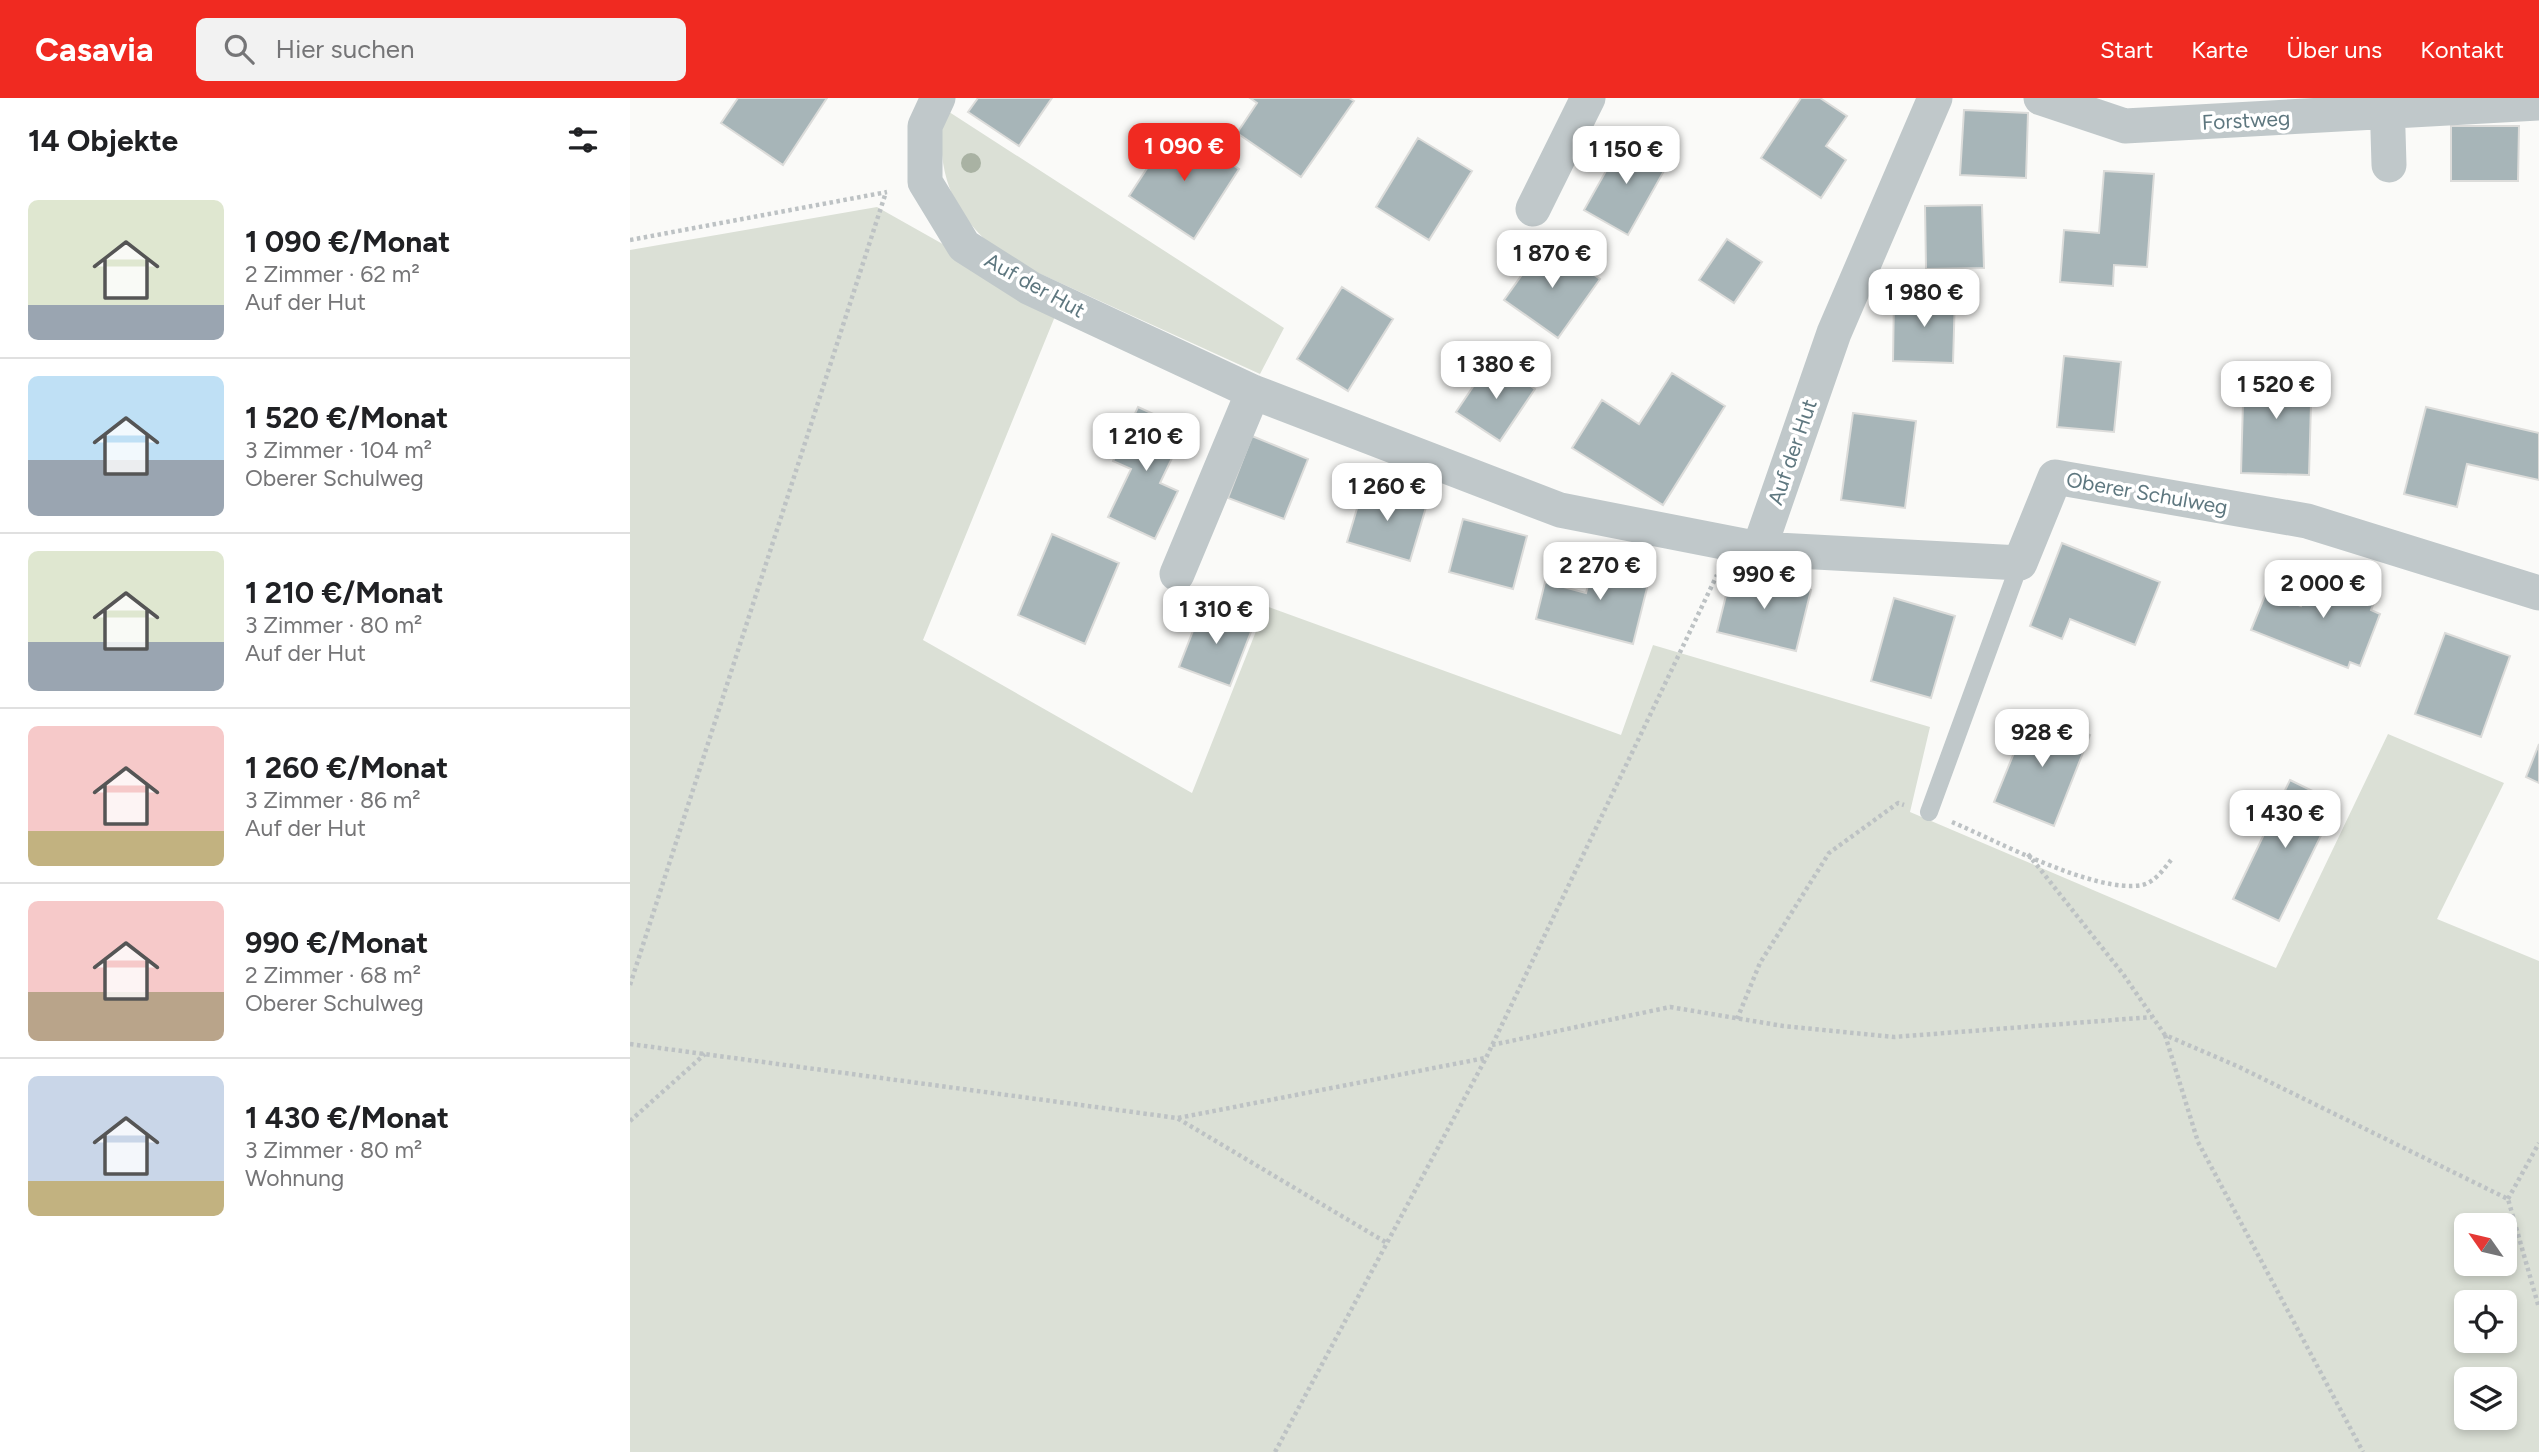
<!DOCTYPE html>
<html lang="de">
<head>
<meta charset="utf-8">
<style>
  body { margin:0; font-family:Figtree,sans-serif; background:#f2f2f2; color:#202124; height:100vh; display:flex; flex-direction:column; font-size:26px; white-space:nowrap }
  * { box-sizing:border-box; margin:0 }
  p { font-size:23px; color:#757577 }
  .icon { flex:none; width:38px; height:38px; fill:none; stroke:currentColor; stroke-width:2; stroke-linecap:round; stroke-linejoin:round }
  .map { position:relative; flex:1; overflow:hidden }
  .drawer { display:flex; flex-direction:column; background:#fff; width:630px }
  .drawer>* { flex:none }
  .needle { width:46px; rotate:304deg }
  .tools { position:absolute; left:1824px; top:1115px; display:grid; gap:14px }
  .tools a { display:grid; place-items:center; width:63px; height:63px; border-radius:10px; background:#fff; box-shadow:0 4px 10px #0003; font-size:35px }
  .price { position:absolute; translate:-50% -60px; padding:0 16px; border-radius:14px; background:#fff; color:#222; font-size:23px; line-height:46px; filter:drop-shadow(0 2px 4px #0008) }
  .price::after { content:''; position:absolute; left:50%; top:42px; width:21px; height:16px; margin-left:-10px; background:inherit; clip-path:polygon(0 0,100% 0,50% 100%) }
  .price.on { background:#f02a21; color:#fff }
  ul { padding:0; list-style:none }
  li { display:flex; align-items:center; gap:21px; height:175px; padding:0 28px }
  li+li { border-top:2px solid #e0e0e0 }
  li span { display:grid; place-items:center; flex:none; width:196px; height:140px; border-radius:10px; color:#555 }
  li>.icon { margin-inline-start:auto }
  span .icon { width:84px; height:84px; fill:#fffc; stroke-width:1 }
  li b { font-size:30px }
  h2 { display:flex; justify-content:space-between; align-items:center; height:84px; padding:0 28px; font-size:30px }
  header { display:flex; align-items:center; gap:42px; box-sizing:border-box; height:98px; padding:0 35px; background:#f02a21; color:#fff }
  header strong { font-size:33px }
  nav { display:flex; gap:38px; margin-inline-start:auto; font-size:24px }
  .search { width:490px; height:63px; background:#f2f2f2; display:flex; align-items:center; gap:18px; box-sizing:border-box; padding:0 24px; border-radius:10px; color:#757577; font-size:26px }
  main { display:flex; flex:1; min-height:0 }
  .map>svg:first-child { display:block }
  .green { fill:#dbe0d6; fill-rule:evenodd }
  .building { fill:#a7b5b8; stroke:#dcdcda; stroke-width:2 }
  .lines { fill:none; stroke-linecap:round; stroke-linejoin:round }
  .path { stroke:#bdc2c4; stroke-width:4.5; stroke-dasharray:3.5 3.5; stroke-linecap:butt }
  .lane { stroke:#c0c8ca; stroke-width:18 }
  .street { stroke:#c0c8ca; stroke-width:35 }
  .tree { fill:#a9b2a3 }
  .labels { text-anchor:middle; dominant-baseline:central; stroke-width:7; stroke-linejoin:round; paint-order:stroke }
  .street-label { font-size:21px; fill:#5e777f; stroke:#fff }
</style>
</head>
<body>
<header>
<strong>Casavia</strong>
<div class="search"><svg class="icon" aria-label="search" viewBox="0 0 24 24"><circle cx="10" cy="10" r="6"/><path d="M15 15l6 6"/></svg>Hier suchen</div>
<nav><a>Start</a><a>Karte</a><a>Über uns</a><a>Kontakt</a></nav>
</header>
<main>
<section class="drawer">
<h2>14 Objekte<svg class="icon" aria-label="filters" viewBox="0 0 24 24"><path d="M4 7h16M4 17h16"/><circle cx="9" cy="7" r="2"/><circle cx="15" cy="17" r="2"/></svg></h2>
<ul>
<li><span style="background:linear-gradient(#dfe7d0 75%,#9aa5b1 0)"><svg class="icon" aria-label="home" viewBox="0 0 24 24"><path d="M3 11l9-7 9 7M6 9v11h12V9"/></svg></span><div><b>1 090 €/Monat</b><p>2 Zimmer · 62 m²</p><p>Auf der Hut</p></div></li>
<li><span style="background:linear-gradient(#bfe0f5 60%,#9aa5b1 0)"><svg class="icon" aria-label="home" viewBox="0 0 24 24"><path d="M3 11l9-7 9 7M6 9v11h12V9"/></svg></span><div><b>1 520 €/Monat</b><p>3 Zimmer · 104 m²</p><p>Oberer Schulweg</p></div></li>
<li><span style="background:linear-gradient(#dfe7d0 65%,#9aa5b1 0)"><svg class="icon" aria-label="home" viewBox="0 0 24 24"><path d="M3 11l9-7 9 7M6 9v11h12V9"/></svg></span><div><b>1 210 €/Monat</b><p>3 Zimmer · 80 m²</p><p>Auf der Hut</p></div></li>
<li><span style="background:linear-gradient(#f6c9c9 75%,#c2b280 0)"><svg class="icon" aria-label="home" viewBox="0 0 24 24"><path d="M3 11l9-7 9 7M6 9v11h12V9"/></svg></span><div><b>1 260 €/Monat</b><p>3 Zimmer · 86 m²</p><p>Auf der Hut</p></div></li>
<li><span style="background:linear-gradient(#f6c9c9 65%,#b9a48a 0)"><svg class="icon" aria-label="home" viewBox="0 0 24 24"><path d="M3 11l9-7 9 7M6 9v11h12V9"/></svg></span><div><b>990 €/Monat</b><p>2 Zimmer · 68 m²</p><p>Oberer Schulweg</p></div></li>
<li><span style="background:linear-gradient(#c9d6e8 75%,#c2b280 0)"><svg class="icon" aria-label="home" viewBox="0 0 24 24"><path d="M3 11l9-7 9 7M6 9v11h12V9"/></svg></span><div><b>1 430 €/Monat</b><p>3 Zimmer · 80 m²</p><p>Wohnung</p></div></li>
</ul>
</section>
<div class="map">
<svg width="1909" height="1354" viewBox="0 0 1909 1354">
  <rect width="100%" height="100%" fill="#fafaf8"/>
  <!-- green -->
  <path class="green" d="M313 10 654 230 630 276 378 161C323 119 305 79 313 10Z
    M247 109 428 211 293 542 562 695 636 508 991 637 1023 547 1300 629 1280 714 1646 870 1758 636 1874 685 1807 821 1909 863V1354H0V152ZM1836 1127H1874V1166H1836ZM1836 1204H1874V1242H1836ZM1836 1281H1874V1320H1836Z"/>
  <!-- building -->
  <path class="building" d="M108 0H197L153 67 91 25Z
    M348 0H422L389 48 338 14Z
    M620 0H719L724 3 671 79 607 35 627 5Z
    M1171 0H1190L1217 18 1196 48 1216 62 1191 100 1131 60Z
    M1334 12 1398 15 1396 80 1330 77Z
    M1821 28H1889L1888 83H1821Z
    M544 29 609 71 564 141 499 98Z
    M995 39 1039 64 998 137 954 112Z
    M788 40 842 73 799 142 746 109Z
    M1474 73 1524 76 1517 169 1484 167 1483 188 1430 184 1434 132 1469 135Z
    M1352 107 1354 170 1296 171 1295 108Z
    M1097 141 1132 164 1104 205 1069 182Z
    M916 143 970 181 928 240 874 202Z
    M712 189 763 221 718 293 667 261Z
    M1264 197 1325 198 1323 265 1263 263Z
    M1434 258 1491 264 1484 334 1427 329Z
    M861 262 905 291 870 343 826 314Z
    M1614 268 1682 270 1679 377 1611 375Z
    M1042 275 1095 308 1033 407 942 350 972 302 1009 326Z
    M508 309 556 331 530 385 548 393 525 441 478 419 501 371 483 363Z
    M1796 309 1909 335V382L1837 366 1827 409 1774 396Z
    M1223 315 1286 323 1275 410 1211 402Z
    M622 338 678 361 654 421 598 400Z
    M734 387 797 406 780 463 717 444Z
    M833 421 897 438 883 491 819 474Z
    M422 436 489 465 455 546 388 517Z
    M1432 445 1530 484 1505 547 1440 521 1432 541 1400 528Z
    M965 460 1021 474 1003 546 906 521 915 484 956 495Z
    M1686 471 1748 495 1741 512 1750 516 1730 568 1720 564 1718 570 1621 532 1636 495 1671 508Z
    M1102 473 1181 492 1166 553 1087 534Z
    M1264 500 1325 518 1301 600 1241 583Z
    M573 507 624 526 600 588 549 569Z
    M1815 535 1880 558 1851 639 1785 616Z
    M1401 613 1460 637 1424 728 1364 704Z
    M1909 646V685L1896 679Z
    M1660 682 1707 705 1649 823 1603 801Z"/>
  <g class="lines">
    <!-- path -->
    <path class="path" d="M0 142 257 94
      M1322 724C1367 743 1466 796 1512 787 1525 784 1533 772 1541 762
      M1398 756 1493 876 1535 937 1607 968 1878 1101 1909 1210
      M0 887 256 94
      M1107 921 1130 865 1199 755 1268 705 1274 707
      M1535 937 1568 1044 1733 1354
      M0 946 547 1020 757 1145
      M862 947 1040 909 1153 928 1264 939 1522 919
      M548 1020 855 960
      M0 1023 75 956
      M1878 1101 1909 1045
      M645 1354 856 960 1087 477"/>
    <!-- lane -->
    <path class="lane" d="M1299 714 1390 465"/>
    <!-- street -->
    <path class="street" d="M308 0 295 28V84L334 148 400 190 623 294 930 412 1129 451 1204 235 1305 0
      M1411 0 1495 28 1909 5
      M1757 0 1759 67
      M903 111 958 0
      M1129 451 1390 465 1425 379 1677 423 1909 495
      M547 476 623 294"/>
  </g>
  <!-- trees -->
  <circle class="tree" cx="341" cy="65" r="10"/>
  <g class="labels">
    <!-- street labels -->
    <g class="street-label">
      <text transform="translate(1616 22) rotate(-3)">Forstweg</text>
      <text transform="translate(405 187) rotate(29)">Auf der Hut</text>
      <text transform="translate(1162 354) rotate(-71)">Auf der Hut</text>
      <text transform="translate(1517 395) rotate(10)">Oberer Schulweg</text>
    </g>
  </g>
</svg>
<div class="tools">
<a><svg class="needle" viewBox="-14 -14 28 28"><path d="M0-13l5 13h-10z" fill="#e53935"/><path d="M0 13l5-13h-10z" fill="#757577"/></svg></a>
<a><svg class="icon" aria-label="locate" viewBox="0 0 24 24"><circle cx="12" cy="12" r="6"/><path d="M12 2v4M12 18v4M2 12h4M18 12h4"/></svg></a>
<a><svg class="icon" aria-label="layers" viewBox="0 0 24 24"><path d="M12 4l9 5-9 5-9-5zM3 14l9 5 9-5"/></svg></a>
</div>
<b class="price on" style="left:554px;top:85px">1 090 €</b>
<b class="price" style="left:996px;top:88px">1 150 €</b>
<b class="price" style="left:922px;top:192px">1 870 €</b>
<b class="price" style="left:1294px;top:231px">1 980 €</b>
<b class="price" style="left:866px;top:303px">1 380 €</b>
<b class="price" style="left:1646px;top:323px">1 520 €</b>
<b class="price" style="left:516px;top:375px">1 210 €</b>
<b class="price" style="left:757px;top:425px">1 260 €</b>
<b class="price" style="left:970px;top:504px">2 270 €</b>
<b class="price" style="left:1134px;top:513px">990 €</b>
<b class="price" style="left:1693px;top:522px">2 000 €</b>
<b class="price" style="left:586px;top:548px">1 310 €</b>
<b class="price" style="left:1412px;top:671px">928 €</b>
<b class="price" style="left:1655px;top:752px">1 430 €</b>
</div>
</main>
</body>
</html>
